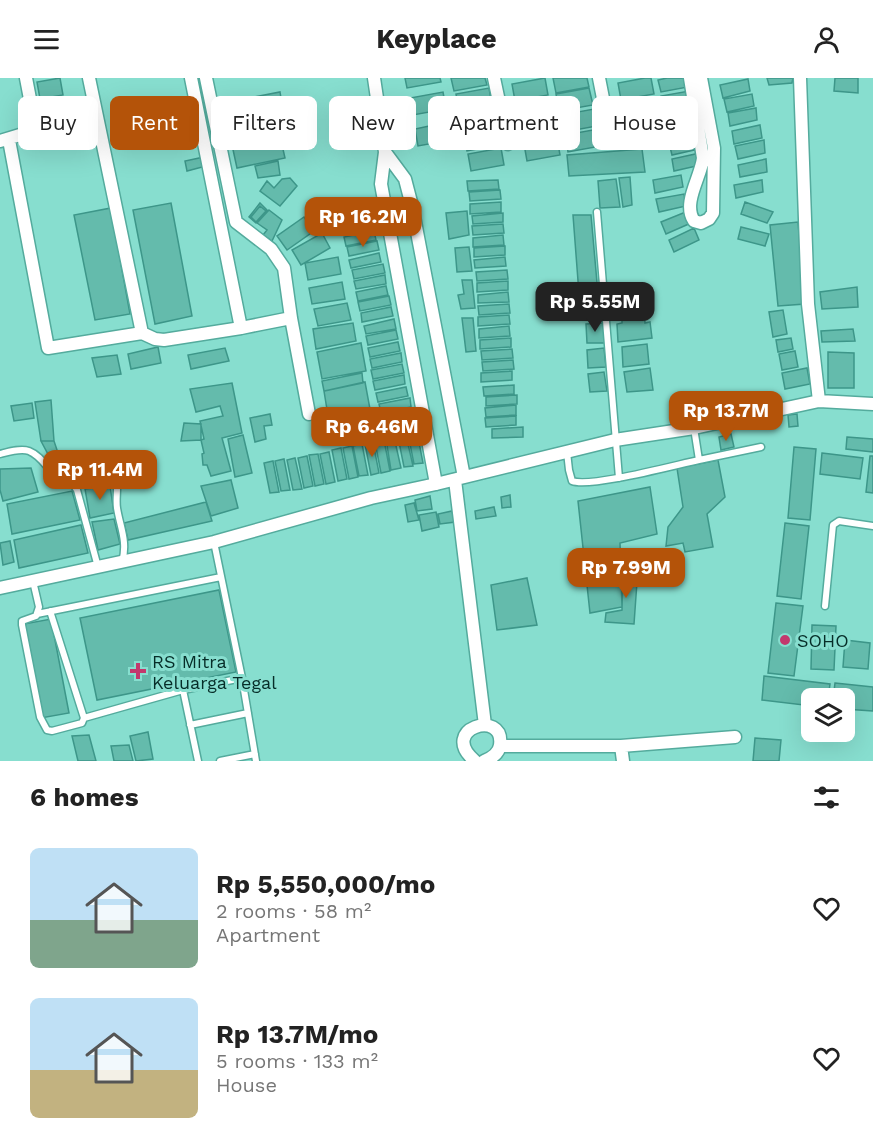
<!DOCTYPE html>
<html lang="en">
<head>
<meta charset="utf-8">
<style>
  body { margin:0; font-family:"Work Sans",sans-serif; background:#f2f2f2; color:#222; height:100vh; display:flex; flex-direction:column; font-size:22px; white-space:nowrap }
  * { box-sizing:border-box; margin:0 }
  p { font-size:20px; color:#767676 }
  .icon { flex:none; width:33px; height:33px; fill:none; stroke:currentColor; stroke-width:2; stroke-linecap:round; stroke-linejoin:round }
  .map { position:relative; height:683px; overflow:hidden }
  .panel { display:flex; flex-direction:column; background:#fff; flex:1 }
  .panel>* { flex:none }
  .banner { position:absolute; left:18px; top:18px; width:837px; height:54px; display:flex; gap:12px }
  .tools { position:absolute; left:801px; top:610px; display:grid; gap:12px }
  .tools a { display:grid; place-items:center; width:54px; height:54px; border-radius:9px; background:#fff; box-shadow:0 6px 24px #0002; font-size:30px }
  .price { position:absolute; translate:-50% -51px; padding:0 14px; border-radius:12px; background:#b45309; color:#fff; font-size:20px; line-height:39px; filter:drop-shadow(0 2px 3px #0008) }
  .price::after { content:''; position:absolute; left:50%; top:36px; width:18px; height:14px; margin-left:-9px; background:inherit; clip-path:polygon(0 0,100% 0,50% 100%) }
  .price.current { background:#222; color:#fff }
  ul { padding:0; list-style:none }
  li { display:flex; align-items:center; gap:18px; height:150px; padding:0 30px }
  li span { display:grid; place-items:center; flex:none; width:168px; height:120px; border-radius:9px; color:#555 }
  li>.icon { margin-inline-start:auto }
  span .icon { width:72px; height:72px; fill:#fffc; stroke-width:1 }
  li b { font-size:26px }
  h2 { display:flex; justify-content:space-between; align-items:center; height:72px; padding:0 30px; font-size:26px }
  .pill { padding:0 21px; border-radius:9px; background:#fff; box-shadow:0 6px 24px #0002; font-size:21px; line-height:54px }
  .pill.current { background:#b45309; color:#fff }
  header { display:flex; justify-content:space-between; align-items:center; height:78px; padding:0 30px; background:#fff; font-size:27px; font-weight:700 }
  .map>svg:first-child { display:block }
  .building { fill:#64bbac; stroke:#3d9689; stroke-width:1.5 }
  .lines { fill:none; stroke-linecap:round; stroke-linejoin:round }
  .service-casing { stroke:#54ab9d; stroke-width:9 }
  .minor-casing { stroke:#54ab9d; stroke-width:15 }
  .service { stroke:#fff; stroke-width:6 }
  .minor { stroke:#fff; stroke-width:12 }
  .poi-dot { fill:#c3386d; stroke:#87decf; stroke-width:2 }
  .labels { text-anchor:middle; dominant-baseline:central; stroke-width:6; stroke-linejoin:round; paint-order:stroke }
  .poi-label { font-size:18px; fill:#062d28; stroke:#87decf; text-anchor:start }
</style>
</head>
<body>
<header><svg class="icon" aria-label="menu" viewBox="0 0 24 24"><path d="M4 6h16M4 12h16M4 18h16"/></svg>Keyplace<svg class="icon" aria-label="person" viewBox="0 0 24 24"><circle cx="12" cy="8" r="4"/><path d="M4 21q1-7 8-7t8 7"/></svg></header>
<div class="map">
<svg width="873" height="683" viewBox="0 0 873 683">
  <rect width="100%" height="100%" fill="#87decf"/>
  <!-- building -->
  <path class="building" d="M60 0 63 17 40 21 37 4Z
    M405 0H440L441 4 407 10Z
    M451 0H485L487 7 454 13Z
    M545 0 548 17 515 23 512 6Z
    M553 0H587L589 9 556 15Z
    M645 0H651L654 16 621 22 618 5Z
    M667 0H687L688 9 661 14 658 2Z
    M767 0H793L792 5 769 7Z
    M835 0H858V15L834 13Z
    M748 1 750 13 723 20 720 7Z
    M489 10 492 27 459 33 456 16Z
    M589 10 593 27 559 33 556 16Z
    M689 13 691 25 663 31 661 18Z
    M280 14 284 38 234 49 229 24Z
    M443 14 446 31 413 37 410 20Z
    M752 16 754 28 727 34 724 21Z
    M548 19 551 36 518 42 515 25Z
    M655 20 658 37 625 43 622 26Z
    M692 28 693 40 666 46 664 34Z
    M492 29 496 46 463 52 459 35Z
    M756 30 757 42 730 48 728 35Z
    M594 31 597 48 564 54 561 37Z
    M553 40 556 57 523 63 520 46Z
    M659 40 662 57 629 63 626 46Z
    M448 44 451 62 418 68 415 51Z
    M696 44 697 57 670 63 668 50Z
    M277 45 285 80 237 90 229 53Z
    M760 47 762 60 734 66 732 53Z
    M497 50 500 67 467 73 464 56Z
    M598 51 601 68 568 74 565 57Z
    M697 59 699 71 672 77 669 65Z
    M557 60 560 77 527 83 524 66Z
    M764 62 765 75 738 81 735 68Z
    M501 70 504 87 471 93 468 76Z
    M642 71 645 94 569 98 567 77Z
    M700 75 701 87 674 93 672 81Z
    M204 79 206 88 187 93 185 83Z
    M766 81 767 94 740 99 738 87Z
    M278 83 280 97 258 100 255 88Z
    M681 97 683 109 655 115 653 102Z
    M630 99 632 127 623 129 619 100Z
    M290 100 297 108 280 128 260 113 267 103 274 110 282 101Z
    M616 101 620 129 600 130 598 103Z
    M498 102 499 111 468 113 467 103Z
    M762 102 763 114 736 120 734 107Z
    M500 112 501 121 470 123 469 114Z
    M684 116 686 128 659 134 656 121Z
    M501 124V134L470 136V126Z
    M745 124 773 134 767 145 741 136Z
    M171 125 192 238 155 246 133 132Z
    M260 125 267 132 256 145 249 139Z
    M260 128 266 133 256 144 251 139Z
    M111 130 130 236 95 242 74 137Z
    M269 132 282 142 272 163 263 157 267 152 257 145Z
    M467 133 469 157 449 161 446 135Z
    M688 133 691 145 666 156 661 144Z
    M503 135V144L473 146 472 138Z
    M573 137H591L598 216H579Z
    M304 139 314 153 287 172 277 158Z
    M798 144 805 226 778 228 770 147Z
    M503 146 504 155 473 157 472 148Z
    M741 149 769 156 765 168 738 161Z
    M694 150 699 162 674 174 669 162Z
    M374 153 376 162 346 168 344 159Z
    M322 155 330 170 301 187 292 172Z
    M503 157 504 167 473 169V160Z
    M377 163 379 172 349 178 347 169Z
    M505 168V177L474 179V170Z
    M469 169 472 193 457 194 455 170Z
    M379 175 381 184 351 190 349 182Z
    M338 179 341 196 308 202 305 185Z
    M505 179 506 188 475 190 474 182Z
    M383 186 385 195 354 201 352 192Z
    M507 192 508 201 477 203 476 194Z
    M385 197 386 206 356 211 354 203Z
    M462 202H472L475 230 461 231 458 217 464 216Z
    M508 203V212L477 214V205Z
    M342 204 345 221 312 226 309 210Z
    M386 208 388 217 358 223 356 214Z
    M857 209 858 229 822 231 820 214Z
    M645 211 648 233 644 232 645 245 650 244 652 260 618 264 617 246 622 245V235L617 236 614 215Z
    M508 214 509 224 478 225V217Z
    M389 218 391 227 360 233 358 224Z
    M599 220 601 240H586L583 222Z
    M347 225 351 242 318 248 314 231Z
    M509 226 510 235 479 237 478 228Z
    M391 229 393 238 362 244 361 235Z
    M783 232 787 256 773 259 769 234Z
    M509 237 510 246 478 248V239Z
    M462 240H473L476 273 466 274Z
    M394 241 396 251 366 256 364 248Z
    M353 245 356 263 316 271 313 251Z
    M603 245 605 265H587L586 246Z
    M509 248 510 258 479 260V251Z
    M853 251 855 263 822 264 821 253Z
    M396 252 398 261 368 267 366 258Z
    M511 260V269L480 271V262Z
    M791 260 793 271 778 274 776 262Z
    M398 264 400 273 370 279 368 270Z
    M361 265 366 293 322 301 317 274Z
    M647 266 649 286 623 289 622 269Z
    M158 269 161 285 131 291 128 276Z
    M225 270 229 283 191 291 188 277Z
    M604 270 606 289 588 290 587 272Z
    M512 271 513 280 482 282 481 273Z
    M795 273 798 289 782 292 779 276Z
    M828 274 854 275V310H828Z
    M401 275 402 284 372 290 370 281Z
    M117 277 121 296 97 299 92 280Z
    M513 282 514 291 483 293 482 284Z
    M402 286 404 295 373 301 371 292Z
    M650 290 653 312 627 314 624 294Z
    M807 290 810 306 785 311 782 295Z
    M512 293V302L481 304V295Z
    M604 294 607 313 590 314 588 296Z
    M362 295 363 305 324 313 322 303Z
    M404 297 405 306 375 312 373 303Z
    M365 304 372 342 330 350 324 313Z
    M232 305 242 355 222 360 231 393 211 398 207 387H203L202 376 204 375 201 362 204 361 200 343 223 338 220 328 196 334 190 311Z
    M514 307V316L484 318 483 309Z
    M406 309 408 318 378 324 376 315Z
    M517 317V326L486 328V319Z
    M410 320 411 329 381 335 379 326Z
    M51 322 54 363H41L35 324Z
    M32 325 34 340 14 343 11 328Z
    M516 327V337L486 339 485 330Z
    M412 330 414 339 383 345 382 336Z
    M270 336 272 347 264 348 266 361 255 364 250 340Z
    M797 336 798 348 789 349 788 337Z
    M516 338V347L486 349 485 340Z
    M412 341 414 350 383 356 382 347Z
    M184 345 201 346V362L181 363Z
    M523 349V359L492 360V351Z
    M417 354 423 385 414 386 408 356Z
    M731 356 734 369 721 372 719 359Z
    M243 357 252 395 235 399 228 361Z
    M406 357 413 388 404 389 398 359Z
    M394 359 401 390 391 392 386 361Z
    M847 359 873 361V374L846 371Z
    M384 362 390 393 381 395 375 364Z
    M41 363H54L57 372 49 378Z
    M373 364 379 395 371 397 365 366Z
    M362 366 368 397 359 398 353 368Z
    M352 368 358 399 349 401 343 370Z
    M794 369 816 371 810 442 788 440Z
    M341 370 347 401 338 403 332 372Z
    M329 374 335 404 326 406 320 376Z
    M822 375 863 380 860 401 820 396Z
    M318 376 324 406 315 408 309 377Z
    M307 378 313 408 304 410 298 380Z
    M870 378H873V415L866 414Z
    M295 380 302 411 293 412 287 382Z
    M67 381 76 397 72 402 57 387Z
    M284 381 290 412 281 413 275 383Z
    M718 382 725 419 707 436 713 469 685 474 683 465 666 468 668 449 683 429 677 390Z
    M273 383 279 414 270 415 264 385Z
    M31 390 38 414 3 423 0 412V391Z
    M231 402 238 430 211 438 201 408Z
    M110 408 114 435 90 440 85 411Z
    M650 409 657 456 620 465 622 529 590 535 578 423Z
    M72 413 80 442 12 456 7 426Z
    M510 417 511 429 502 430 501 419Z
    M430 418 432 431 417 433 415 422Z
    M206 424 212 443 128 462 124 445Z
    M414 425 419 442 408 444 405 427Z
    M494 429 496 438 476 441 475 433Z
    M452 433 455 444 440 446 438 436Z
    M436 434 439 449 422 453 419 437Z
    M114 441 120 466 98 472 92 444Z
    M785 445 809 448 801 521 777 518Z
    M81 447 88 475 19 490 14 462Z
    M10 463 14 484 3 487 0 465Z
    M623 489 638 490 634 546 605 544 606 535 622 532Z
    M527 500 537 547 497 552 491 507Z
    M219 512 236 594 97 622 80 540Z
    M776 525 803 528 794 598 768 595Z
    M51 541 69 635 41 640 24 546Z
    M812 547 836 548 834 592 811 591Z
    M845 562 870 565 868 591 843 589Z
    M764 598 830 606 828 621H812V628L762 622Z
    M835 605 873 609V633L844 631V621H833Z
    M148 654 153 681 136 683 130 658Z
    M89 657 96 683H78L72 658Z
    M755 660 781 662 779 683H753Z
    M129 667 133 683H114L111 668Z"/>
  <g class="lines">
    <!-- service casing -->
    <g class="service-casing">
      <path id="service" d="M597 134 619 400
        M567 374 569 392 572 403C590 410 675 387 699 382L694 350
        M0 376C8 374 20 370 29 373 47 380 51 404 73 406L77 412 98 489
        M699 382 761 369
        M117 410C117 417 116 424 117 430 120 449 128 464 122 484
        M214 464 242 600 256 683
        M33 503 39 529 36 538 22 543V547L40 639 47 652 52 653 82 645 84 640 183 612 242 600
        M825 528 833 447 839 443 873 448
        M50 533 84 640
        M37 536 221 499
        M183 612 198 683
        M190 647 248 635
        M220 683 255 676"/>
    </g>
    <!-- minor casing -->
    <g class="minor-casing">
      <path id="minor" d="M89 0 142 255
        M191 0 241 250
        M206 0 236 144 271 171 284 190 291 240 309 336
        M374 0 385 74 381 106 436 406
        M494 0 508 66
        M599 0 611 61
        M690 0 703 80C701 99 682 125 694 143L701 145 709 141 713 135 714 70 701 0
        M800 0 808 226 819 323
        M9 62 48 270 142 255 155 261 164 262 241 250 291 240
        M0 63 33 53 35 47 26 0
        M385 74 405 101 412 128 464 399
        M386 134 412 128
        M455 402 485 647
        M0 510 214 464 371 420 436 406 615 362 694 350 819 323 873 326
        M500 668H621L735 659
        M621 668 623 683
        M475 683C437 651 505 630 500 667 499 676 492 680 484 683"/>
    </g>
    <!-- service -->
    <use href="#service" class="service"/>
    <!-- minor -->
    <use href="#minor" class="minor"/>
  </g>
  <!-- markers -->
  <g class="poi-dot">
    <circle cx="785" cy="562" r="6"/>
    <path d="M135 584h6v6h6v6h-6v6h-6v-6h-6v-6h6z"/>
  </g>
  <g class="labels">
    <!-- poi labels -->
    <g class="poi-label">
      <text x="797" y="562">SOHO</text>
      <text x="152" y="583">RS Mitra<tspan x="152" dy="21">Keluarga Tegal</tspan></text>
    </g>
  </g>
</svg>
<div class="tools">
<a><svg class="icon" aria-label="layers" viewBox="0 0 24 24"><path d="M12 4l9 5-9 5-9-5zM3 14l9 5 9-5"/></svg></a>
</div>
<b class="price" style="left:363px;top:170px">Rp 16.2M</b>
<b class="price current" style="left:595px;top:255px">Rp 5.55M</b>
<b class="price" style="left:726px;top:364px">Rp 13.7M</b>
<b class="price" style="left:372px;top:380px">Rp 6.46M</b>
<b class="price" style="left:100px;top:423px">Rp 11.4M</b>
<b class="price" style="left:626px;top:521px">Rp 7.99M</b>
<div class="banner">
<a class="pill">Buy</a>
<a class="pill current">Rent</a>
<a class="pill">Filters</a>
<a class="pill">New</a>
<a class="pill">Apartment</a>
<a class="pill">House</a>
</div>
</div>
<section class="panel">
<h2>6 homes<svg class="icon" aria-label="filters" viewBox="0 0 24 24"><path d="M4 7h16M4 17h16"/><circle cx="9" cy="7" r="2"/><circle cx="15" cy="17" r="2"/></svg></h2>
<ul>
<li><span style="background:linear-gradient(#bfe0f5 60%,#7fa58c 0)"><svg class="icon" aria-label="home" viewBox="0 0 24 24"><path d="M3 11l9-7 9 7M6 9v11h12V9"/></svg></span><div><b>Rp 5,550,000/mo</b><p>2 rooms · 58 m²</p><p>Apartment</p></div><svg class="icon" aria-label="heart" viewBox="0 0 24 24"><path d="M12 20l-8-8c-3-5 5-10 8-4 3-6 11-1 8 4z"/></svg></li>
<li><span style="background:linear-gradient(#bfe0f5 60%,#c2b280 0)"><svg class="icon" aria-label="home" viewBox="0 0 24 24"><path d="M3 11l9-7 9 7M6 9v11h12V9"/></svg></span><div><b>Rp 13.7M/mo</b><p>5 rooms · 133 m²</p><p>House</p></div><svg class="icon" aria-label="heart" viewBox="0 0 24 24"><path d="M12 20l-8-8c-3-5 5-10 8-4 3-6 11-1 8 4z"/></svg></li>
</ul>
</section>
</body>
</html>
